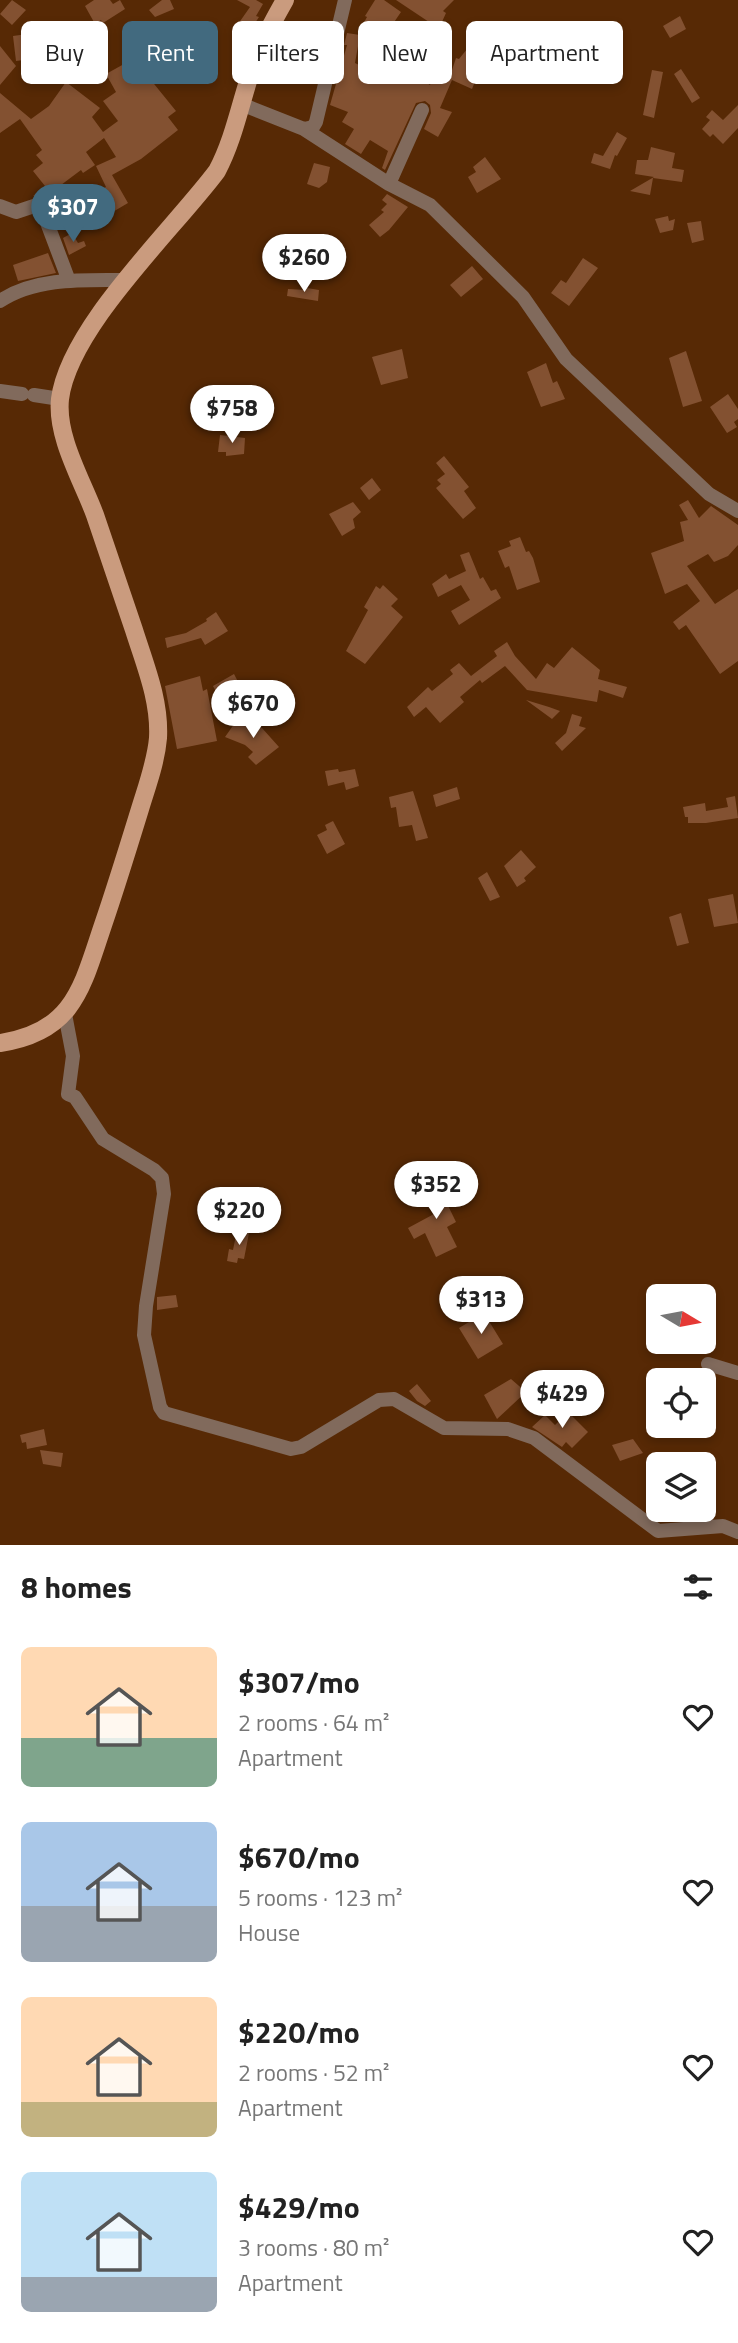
<!DOCTYPE html>
<html lang="en">
<head>
<meta charset="utf-8">
<style>
  body { margin:0; font-family:"Titillium Web",sans-serif; background:#f6f6f6; color:#222; height:100vh; display:flex; flex-direction:column; font-size:26px; white-space:nowrap }
  * { box-sizing:border-box; margin:0 }
  p { font-size:23px; color:#767676 }
  .icon { flex:none; width:38px; height:38px; fill:none; stroke:currentColor; stroke-width:2; stroke-linecap:round; stroke-linejoin:round }
  .map { position:relative; height:1545px; overflow:hidden }
  .drawer { display:flex; flex-direction:column; background:#fff; flex:1 }
  .drawer>* { flex:none }
  .hud { position:absolute; left:21px; top:21px; width:696px; height:63px; display:flex; gap:14px }
  .needle { width:46px; rotate:100deg }
  .buttons { position:absolute; left:646px; top:1284px; display:grid; gap:14px }
  .buttons a { display:grid; place-items:center; width:70px; height:70px; border-radius:10px; background:#fff; box-shadow:0 4px 10px #0003; font-size:35px }
  .price { position:absolute; translate:-50% -60px; padding:0 16px; border-radius:24px; background:#fff; color:#222; font-size:23px; line-height:46px; filter:drop-shadow(0 2px 4px #0008) }
  .price::after { content:''; position:absolute; left:50%; top:42px; width:21px; height:16px; margin-left:-10px; background:inherit; clip-path:polygon(0 0,100% 0,50% 100%) }
  .price.selected { background:#426a7f; color:#fff }
  ul { padding:0; list-style:none }
  li { display:flex; align-items:center; gap:21px; height:175px; padding:0 21px }
  li span { display:grid; place-items:center; flex:none; width:196px; height:140px; border-radius:10px; color:#555 }
  li>.icon { margin-inline-start:auto }
  span .icon { width:84px; height:84px; fill:#fffc; stroke-width:1 }
  li b { font-size:30px }
  h2 { display:flex; justify-content:space-between; align-items:center; height:84px; padding:0 21px; font-size:30px }
  .chip { padding:0 24px; border-radius:10px; background:#fff; box-shadow:0 4px 10px #0003; font-size:24px; line-height:63px }
  .chip.selected { background:#426a7f; color:#fff }
  .map>svg:first-child { display:block }
  .building { fill:#835131 }
  .lines { fill:none; stroke-linecap:round; stroke-linejoin:round }
  .minor { stroke:#816a5c; stroke-width:14 }
  .major { stroke:#ca9b7e; stroke-width:18 }
</style>
</head>
<body>
<div class="map">
<svg width="738" height="1545" viewBox="0 0 738 1545">
  <rect width="100%" height="100%" fill="#572905"/>
  <!-- building -->
  <path class="building" d="M12 0 26 10 12 25 0 14Z
    M94 0H110L113 4 120 0 125 9 103 23 101 20 95 24 85 6Z
    M162 0H170L174 9 155 17 149 10Z
    M237 0H256L263 4 256 16 259 17 247 35 236 27 250 7Z
    M375 0H384L401 12 386 34 413 50 429 22 396 0H454L443 11 446 13 441 24 426 46 424 45 418 53 414 63 359 32 367 17 365 16Z
    M680 16 686 29 670 38 663 26Z
    M347 33 360 35 355 63 393 82 403 67 430 85 434 73 449 79 456 58 459 59 472 43 482 51 500 42 484 60 472 89 452 80 440 108 452 112 438 137 424 129 431 113 430 105 425 101 416 103 385 170 382 168 388 151 370 140 361 154 345 144 354 129 342 122 348 112 330 105 347 45H344Z
    M27 34 31 59 16 61 13 36Z
    M150 44 163 60 146 74 176 111 168 117 178 130 141 159 112 175 128 203 111 213 99 191 106 187 96 166 116 157 104 138 86 152 95 165 83 173 81 170 57 188 60 191 49 200 42 195 33 196 45 186 33 171 43 163 36 155 42 150 20 119 0 133V93L31 119 49 106 66 82 100 108 92 117 103 132 118 121 103 101 116 92 106 74 124 64Z
    M0 46 16 66 0 85Z
    M681 69 700 98 692 103 674 74Z
    M652 70 663 72 654 118 643 115Z
    M738 105V128L723 144 713 134 710 137 702 129 710 120 706 117 712 110 723 120Z
    M617 132 627 138 617 156 615 155 610 169 591 163 594 153 603 156Z
    M651 147 675 153 672 168 684 170 682 182 653 178 650 195 630 191 654 177 635 174 637 160H648Z
    M485 157 501 179 477 193 468 177 476 172 473 167Z
    M314 163 330 167 327 182 319 188 307 184Z
    M387 194 408 207 389 230 380 237 369 225 384 212 381 210 387 204 382 200Z
    M668 216 669 221 675 219 673 230 660 233 655 219Z
    M701 221 704 240 692 243 687 223Z
    M72 233 78 243 84 241 86 246 69 255 63 238Z
    M48 253 56 273 18 281 13 265Z
    M583 258 598 268 569 306 551 293 561 280 566 283Z
    M472 266 483 279 461 297 450 285Z
    M307 288 319 290 318 301 287 296 288 289 306 290Z
    M402 349 408 378 381 385 372 357Z
    M686 351 702 401 683 407 669 358Z
    M546 363 553 383 557 381 565 399 541 407 527 372Z
    M728 394 738 409V419L734 422 737 427 727 433 710 407Z
    M220 435 245 438 244 454 226 456V452H218Z
    M444 456 469 487 464 491 476 508 463 519 436 488 441 484 437 480 445 474 436 463Z
    M372 478 381 490 369 500 360 488Z
    M688 500 699 518 711 506 738 525V545L728 556 714 562 708 554 687 566 715 604 738 589V661L720 674 686 625 679 630 673 622 700 601 687 584 665 594 651 553 684 541 680 522 688 520 679 505Z
    M353 502 361 512 353 519 355 528 342 536 329 514Z
    M520 537 526 552 529 551 533 558 540 582 517 590 509 566 505 568 498 551 511 546 509 541Z
    M469 552 480 579 483 577 491 591 496 589 501 598 459 625 451 611 470 600 461 585 438 597 432 584 446 574 449 579 466 571 460 555Z
    M383 585 398 599 391 606 403 617 365 664 346 651 368 610 364 607 376 586 380 589Z
    M216 612 228 631 205 645 201 638 167 648 165 638 186 633 207 621 206 619Z
    M507 642 515 656 536 679 547 663 554 668 572 647 600 670 598 679 627 687 623 698 599 690 597 702 527 690 505 666 482 683 480 680 460 697 464 702 440 723 426 707 414 717 407 707 428 687 432 691 453 674 450 670 459 663 471 676 497 656 494 651Z
    M234 674 248 701 226 711 213 686Z
    M200 676 203 691 207 689 217 741 177 749 165 686Z
    M264 700 268 707 275 702 282 712 265 723 255 705Z
    M526 700 549 707 560 711 552 719Z
    M572 714 582 717 579 726 586 728 562 751 555 743 566 733Z
    M239 717 262 728 279 747 256 765 248 757 253 752 245 745 225 737Z
    M338 769 339 772 355 769 359 786 346 790 344 782 328 786 325 771Z
    M457 787 460 799 436 807 433 795Z
    M413 791 428 838 416 841 412 825 399 827 396 807 391 808 389 797Z
    M735 796 738 818 706 823H688V817H685L683 807 705 803 706 811 728 807 726 798Z
    M333 821 345 844 327 854 317 835 327 830 325 825Z
    M521 850 536 867 524 878 526 881 517 887 504 866Z
    M487 872 500 897 490 901 478 878Z
    M733 894 738 923 714 927 708 899Z
    M681 913 689 943 677 946 669 917Z
    M436 1181 456 1222 447 1227 457 1247 436 1257 425 1233 414 1239 408 1228 434 1214 419 1184Z
    M237 1230 249 1233 244 1259 238 1258 237 1263 227 1261 229 1249 233 1250Z
    M176 1295 178 1307 157 1310V1297Z
    M484 1313 503 1344 478 1359 459 1328Z
    M511 1379 526 1392 497 1419 484 1395Z
    M417 1384 431 1401 425 1406 417 1401 409 1391Z
    M568 1412 588 1432 572 1448 566 1442 562 1447 532 1427 545 1415 555 1425Z
    M44 1429 47 1445 27 1449 26 1442 22 1443 20 1435Z
    M633 1439 643 1453 620 1461 612 1445Z
    M40 1450 63 1453 61 1467 43 1464Z"/>
  <g class="lines">
    <!-- minor -->
    <path class="minor" d="M241 104 304 129 389 184 430 205 523 297 566 359 709 494 738 511
      M304 129 313 127 316 122 345 0
      M389 184 422 110
      M0 206 16 212 40 204 69 281
      M0 301C36 277 85 280 127 280
      M0 391 22 394
      M34 395 60 399
      M65 1014 73 1056 68 1094 75 1097 103 1139 154 1170 162 1178 164 1194 146 1306 144 1335 160 1407 164 1413 291 1449 301 1447 379 1400 394 1399 444 1428 508 1429 534 1438 658 1531 723 1526 738 1532
      M708 1364 738 1373"/>
    <!-- major -->
    <path class="major" d="M0 1043C74 1032 82 987 103 925 116 887 128 848 140 809 147 786 156 762 158 738 160 700 145 665 134 630 121 592 108 553 95 515 82 480 56 437 60 399 69 327 173 230 217 171 235 137 241 99 254 63 262 41 273 21 285 0"/>
  </g>
</svg>
<div class="buttons">
<a><svg class="needle" viewBox="-14 -14 28 28"><path d="M0-13l5 13h-10z" fill="#e53935"/><path d="M0 13l5-13h-10z" fill="#767676"/></svg></a>
<a><svg class="icon" aria-label="locate" viewBox="0 0 24 24"><circle cx="12" cy="12" r="6"/><path d="M12 2v4M12 18v4M2 12h4M18 12h4"/></svg></a>
<a><svg class="icon" aria-label="layers" viewBox="0 0 24 24"><path d="M12 4l9 5-9 5-9-5zM3 14l9 5 9-5"/></svg></a>
</div>
<b class="price selected" style="left:73px;top:244px">$307</b>
<b class="price" style="left:304px;top:294px">$260</b>
<b class="price" style="left:232px;top:445px">$758</b>
<b class="price" style="left:253px;top:740px">$670</b>
<b class="price" style="left:436px;top:1221px">$352</b>
<b class="price" style="left:239px;top:1247px">$220</b>
<b class="price" style="left:481px;top:1336px">$313</b>
<b class="price" style="left:562px;top:1430px">$429</b>
<div class="hud">
<a class="chip">Buy</a>
<a class="chip selected">Rent</a>
<a class="chip">Filters</a>
<a class="chip">New</a>
<a class="chip">Apartment</a>
</div>
</div>
<section class="drawer">
<h2>8 homes<svg class="icon" aria-label="filters" viewBox="0 0 24 24"><path d="M4 7h16M4 17h16"/><circle cx="9" cy="7" r="2"/><circle cx="15" cy="17" r="2"/></svg></h2>
<ul>
<li><span style="background:linear-gradient(#ffd9b3 65%,#7fa58c 0)"><svg class="icon" aria-label="home" viewBox="0 0 24 24"><path d="M3 11l9-7 9 7M6 9v11h12V9"/></svg></span><div><b>$307/mo</b><p>2 rooms · 64 m²</p><p>Apartment</p></div><svg class="icon" aria-label="heart" viewBox="0 0 24 24"><path d="M12 20l-8-8c-3-5 5-10 8-4 3-6 11-1 8 4z"/></svg></li>
<li><span style="background:linear-gradient(#a9c7e8 60%,#9aa5b1 0)"><svg class="icon" aria-label="home" viewBox="0 0 24 24"><path d="M3 11l9-7 9 7M6 9v11h12V9"/></svg></span><div><b>$670/mo</b><p>5 rooms · 123 m²</p><p>House</p></div><svg class="icon" aria-label="heart" viewBox="0 0 24 24"><path d="M12 20l-8-8c-3-5 5-10 8-4 3-6 11-1 8 4z"/></svg></li>
<li><span style="background:linear-gradient(#ffd9b3 75%,#c2b280 0)"><svg class="icon" aria-label="home" viewBox="0 0 24 24"><path d="M3 11l9-7 9 7M6 9v11h12V9"/></svg></span><div><b>$220/mo</b><p>2 rooms · 52 m²</p><p>Apartment</p></div><svg class="icon" aria-label="heart" viewBox="0 0 24 24"><path d="M12 20l-8-8c-3-5 5-10 8-4 3-6 11-1 8 4z"/></svg></li>
<li><span style="background:linear-gradient(#bfe0f5 75%,#9aa5b1 0)"><svg class="icon" aria-label="home" viewBox="0 0 24 24"><path d="M3 11l9-7 9 7M6 9v11h12V9"/></svg></span><div><b>$429/mo</b><p>3 rooms · 80 m²</p><p>Apartment</p></div><svg class="icon" aria-label="heart" viewBox="0 0 24 24"><path d="M12 20l-8-8c-3-5 5-10 8-4 3-6 11-1 8 4z"/></svg></li>
</ul>
</section>
</body>
</html>
